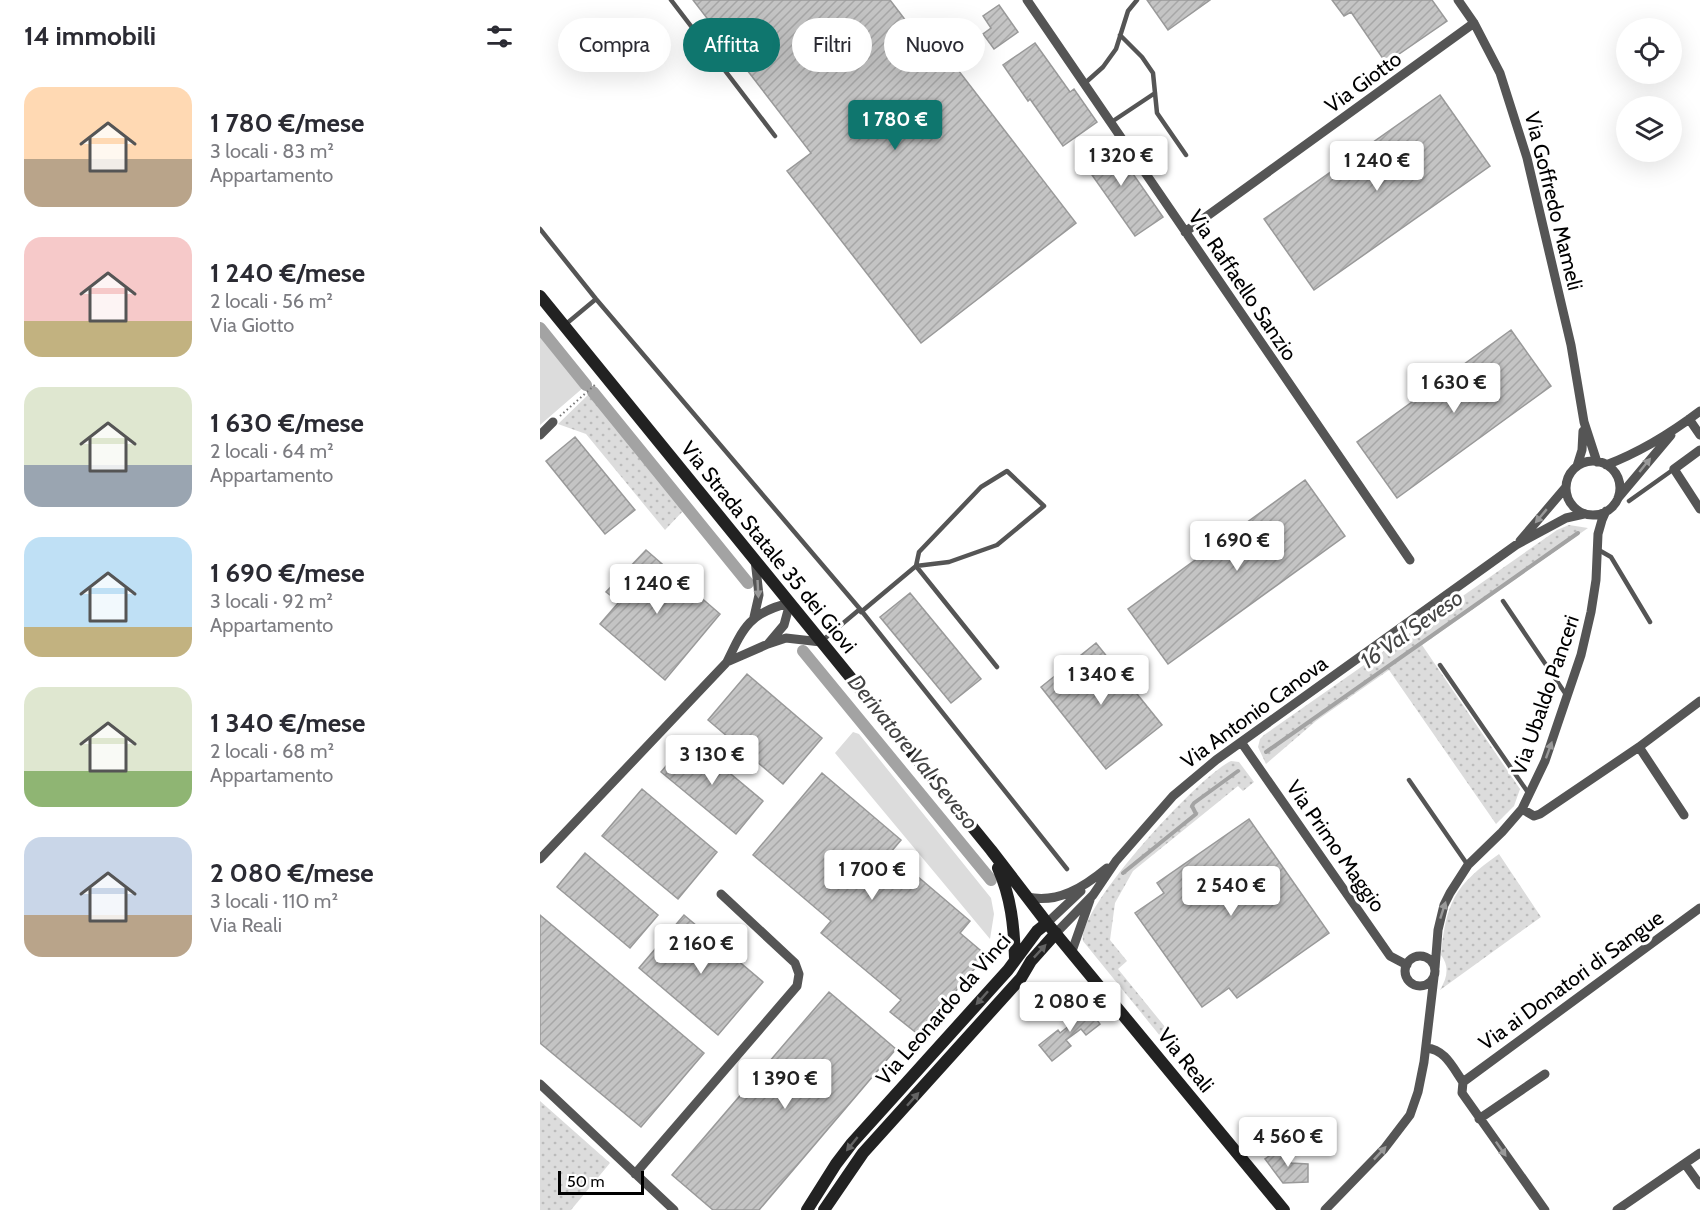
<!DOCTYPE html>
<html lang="it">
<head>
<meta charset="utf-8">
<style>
  body { margin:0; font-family:Cabin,sans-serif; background:#f2f2f3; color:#2b2b33; height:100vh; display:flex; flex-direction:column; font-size:22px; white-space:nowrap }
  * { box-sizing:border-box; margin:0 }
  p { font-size:20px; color:#7c7c81 }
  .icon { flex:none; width:33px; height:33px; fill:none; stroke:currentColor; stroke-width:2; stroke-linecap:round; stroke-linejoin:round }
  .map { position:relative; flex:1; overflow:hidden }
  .side { display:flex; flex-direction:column; background:#fff; width:540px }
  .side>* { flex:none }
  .top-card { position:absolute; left:18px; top:18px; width:570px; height:54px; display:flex; gap:12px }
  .buttons { position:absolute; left:1076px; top:18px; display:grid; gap:12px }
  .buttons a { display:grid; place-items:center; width:66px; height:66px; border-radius:50%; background:#fff; box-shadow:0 6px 24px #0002; font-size:30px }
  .scale { position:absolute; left:18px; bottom:15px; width:86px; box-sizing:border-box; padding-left:6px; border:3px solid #000; border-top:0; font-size:16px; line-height:21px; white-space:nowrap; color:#000; -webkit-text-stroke:4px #fff; paint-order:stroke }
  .price { position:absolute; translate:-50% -51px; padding:0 14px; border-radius:6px; background:#fff; color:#222; font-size:20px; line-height:39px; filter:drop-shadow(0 2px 3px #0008) }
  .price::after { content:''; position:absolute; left:50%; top:36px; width:18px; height:14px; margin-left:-9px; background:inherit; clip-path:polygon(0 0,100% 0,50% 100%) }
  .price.on { background:#0f766e; color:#fff }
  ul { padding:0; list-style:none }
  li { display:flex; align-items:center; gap:18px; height:150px; padding:0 24px }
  li span { display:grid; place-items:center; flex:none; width:168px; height:120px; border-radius:18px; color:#555 }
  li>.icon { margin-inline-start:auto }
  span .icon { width:72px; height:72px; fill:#fffc; stroke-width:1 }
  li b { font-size:26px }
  h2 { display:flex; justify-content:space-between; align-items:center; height:72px; padding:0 24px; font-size:26px }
  .chip { padding:0 21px; border-radius:27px; background:#fff; box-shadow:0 6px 24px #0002; font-size:21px; line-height:54px }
  .chip.on { background:#0f766e; color:#fff }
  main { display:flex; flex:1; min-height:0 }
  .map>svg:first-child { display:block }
  .grass { fill:url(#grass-dots) }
  .garden { fill:#dcdcdc }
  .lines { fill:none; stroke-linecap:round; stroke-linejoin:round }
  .stream { stroke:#a3a3a3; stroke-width:4 }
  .canal { stroke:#a3a3a3; stroke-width:12 }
  .building { fill:url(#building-hatch); stroke:#999; stroke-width:1.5 }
  .path { stroke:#777; stroke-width:2; stroke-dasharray:1.5 3; stroke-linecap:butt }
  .lane { stroke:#555; stroke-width:4.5 }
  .street { stroke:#555; stroke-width:9 }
  .secondary { stroke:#222; stroke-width:12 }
  .oneway { fill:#999 }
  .oneway2 { fill:#646464 }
  .labels { text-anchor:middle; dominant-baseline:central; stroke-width:6; stroke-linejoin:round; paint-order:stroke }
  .street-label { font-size:21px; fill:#000; stroke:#fff }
  .water-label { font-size:22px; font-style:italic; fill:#444; stroke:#fff }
</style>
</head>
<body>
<main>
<section class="side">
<h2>14 immobili<svg class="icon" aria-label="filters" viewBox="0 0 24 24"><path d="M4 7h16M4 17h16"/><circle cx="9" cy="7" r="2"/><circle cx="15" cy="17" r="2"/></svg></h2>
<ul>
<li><span style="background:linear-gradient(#ffd9b3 60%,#b9a48a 0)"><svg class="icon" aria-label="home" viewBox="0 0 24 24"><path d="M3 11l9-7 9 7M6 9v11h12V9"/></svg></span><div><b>1 780 €/mese</b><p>3 locali · 83 m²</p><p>Appartamento</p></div></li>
<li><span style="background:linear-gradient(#f6c9c9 70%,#c2b280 0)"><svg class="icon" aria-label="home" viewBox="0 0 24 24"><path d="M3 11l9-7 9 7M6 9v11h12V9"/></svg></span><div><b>1 240 €/mese</b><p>2 locali · 56 m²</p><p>Via Giotto</p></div></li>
<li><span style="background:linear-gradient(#dfe7d0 65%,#9aa5b1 0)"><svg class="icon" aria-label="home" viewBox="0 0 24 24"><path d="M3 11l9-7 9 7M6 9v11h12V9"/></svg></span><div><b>1 630 €/mese</b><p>2 locali · 64 m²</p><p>Appartamento</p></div></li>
<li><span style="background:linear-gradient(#bfe0f5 75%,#c2b280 0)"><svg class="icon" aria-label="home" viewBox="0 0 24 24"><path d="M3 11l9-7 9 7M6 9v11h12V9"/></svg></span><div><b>1 690 €/mese</b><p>3 locali · 92 m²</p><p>Appartamento</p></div></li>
<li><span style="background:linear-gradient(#dfe7d0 70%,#8fb573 0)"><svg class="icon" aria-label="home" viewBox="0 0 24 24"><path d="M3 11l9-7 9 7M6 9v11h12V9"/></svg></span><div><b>1 340 €/mese</b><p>2 locali · 68 m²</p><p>Appartamento</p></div></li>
<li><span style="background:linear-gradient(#c9d6e8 65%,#b9a48a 0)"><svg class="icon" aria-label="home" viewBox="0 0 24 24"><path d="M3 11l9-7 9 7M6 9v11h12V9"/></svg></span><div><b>2 080 €/mese</b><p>3 locali · 110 m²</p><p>Via Reali</p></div></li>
</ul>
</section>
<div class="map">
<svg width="1160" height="1210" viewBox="0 0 1160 1210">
  <defs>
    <pattern id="grass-dots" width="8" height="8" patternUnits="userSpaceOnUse" patternTransform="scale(1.5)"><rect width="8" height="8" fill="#dcdcdc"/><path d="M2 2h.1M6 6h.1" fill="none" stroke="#bbb" stroke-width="1.8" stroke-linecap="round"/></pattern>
    <pattern id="building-hatch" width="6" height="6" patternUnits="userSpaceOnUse" patternTransform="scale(1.5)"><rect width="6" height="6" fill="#c4c4c4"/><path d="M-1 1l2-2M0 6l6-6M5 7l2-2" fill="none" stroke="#a7a7a7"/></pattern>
  </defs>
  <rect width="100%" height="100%" fill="#fff"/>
  <!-- grass -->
  <path class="grass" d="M49 394 144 510 125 530 46 434 18 424Z
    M1029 525 1048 528 882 645 980 789 974 806 956 824 849 670 776 721 726 764 718 747 720 739 724 735 1017 530Z
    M691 761 699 762 714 782 703 791 698 786 593 871 575 903 570 940 587 961 578 969 634 1038 635 1044 631 1047H629L543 941C537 908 660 775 691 761Z
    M959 854 1001 917 900 990C907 978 910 967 901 955 906 902 915 885 959 854Z
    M0 1101 70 1163 31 1210H0Z"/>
  <!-- garden -->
  <path class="garden" d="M0 332 44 387 0 425Z
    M313 732 319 734 451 898 454 914 450 939 295 753Z"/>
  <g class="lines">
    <!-- stream -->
    <path class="stream" d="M726 752 1038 533
      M583 873 656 814 652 806 654 803 698 771"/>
    <!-- canal -->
    <path class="canal" d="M0 328 46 385
      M53 392 208 583
      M263 651 451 880"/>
  </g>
  <!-- building -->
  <path class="building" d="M153 0H350L396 60 405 53 536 223 381 343 247 171 271 153Z
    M607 0H670L628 30Z
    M792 0H892L907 21 846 63 811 12 804 16Z
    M459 5 478 32 454 49 443 34 451 28 443 16Z
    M495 43 530 92 534 89 557 122 523 146 490 99 488 101 463 65Z
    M900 95 950 166 774 290 724 219Z
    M568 138 623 217 595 236 540 158Z
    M971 330 1011 386 857 498 817 442Z
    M35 437 95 510 65 534 6 461Z
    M765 480 805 536 628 664 588 609Z
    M106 550 180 614 125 680 60 624 79 602 66 592Z
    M370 593 441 679 411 703 340 617Z
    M556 643 622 725 566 769 501 687Z
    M207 674 282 738 243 784 168 720Z
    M149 739 223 801 196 834 121 772Z
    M282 773 361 840 350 853 430 921 420 933 446 955 379 1035 350 1012 361 1000 281 933 291 921 213 855Z
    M102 789 177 852 138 899 62 836Z
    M709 819 789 933 697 998 689 988 662 1007 595 913 624 893 617 883Z
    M45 853 118 915 90 948 17 887Z
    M0 915 164 1053 101 1127 0 1043Z
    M144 915 223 982 178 1035 99 968Z
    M289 992 356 1049 219 1210H173L132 1175Z
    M545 1004 560 1024 546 1035 541 1029 526 1040 531 1046 512 1061 499 1045 518 1030 520 1033 535 1021 530 1015Z
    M740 1148 751 1163 768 1164V1182L743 1183 725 1159Z"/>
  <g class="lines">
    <!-- path -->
    <path class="path" d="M20 416 56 384"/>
    <!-- lane -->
    <path class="lane" d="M131 0 235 136
      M580 35 602 57 613 73 617 113 646 155
      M544 84 563 67 576 49 588 11 597 0
      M570 123 615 93
      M0 229 56 299 320 609 527 869
      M26 324 56 299
      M1089 501 1134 469
      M1057 549 1071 557 1110 622
      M963 601 1027 696
      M321 612 376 566 379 552 441 487 467 471 504 506 457 545 409 562 376 566 457 667
      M283 640 320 609
      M900 665 989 794
      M869 780 927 864"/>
    <!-- street -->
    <path class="street" d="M487 0 870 560
      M918 0 934 23 960 73 987 158 1031 345 1044 422 1057 462
      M645 232 934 23
      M1149 419 1160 435
      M0 435 13 422
      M1160 450 1134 469 1160 509
      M1026 488a27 27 0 1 1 54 0a27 27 0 1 1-54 0Z
      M1066 465C1100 452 1131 433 1160 411
      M1037 466 1042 450 1043 431
      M1078 498 1131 435
      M980 541 1026 487
      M214 617 219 595 215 560
      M187 662 228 644 246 638 281 642
      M701 742 850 956 867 965
      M1099 747 1144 815
      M982 809 994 816 1000 814 1099 747 1160 701
      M0 859 187 662C203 628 210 612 250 603L244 625 228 644
      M487 897C518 904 544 887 567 868
      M507 923 541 891
      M516 933 553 895 576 861 633 796 676 760 976 545 1026 518 1044 514
      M532 951 550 900
      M865 971a15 15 0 1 1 30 0a15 15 0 1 1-30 0Z
      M895 968 898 930 904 905 910 893 928 865 962 832 982 809 1005 761 1041 655 1051 612 1056 580 1058 534 1062 520 1066 511
      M886 1048C905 1049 913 1068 923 1082L922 1093 1005 1210
      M923 1082 1160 908
      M0 1084 134 1210
      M939 1119 1005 1074
      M1145 1164 1160 1185
      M95 1174 257 986 259 974 255 963 181 894
      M785 1210 844 1149 870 1115 878 1092 884 1062 894 977
      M1077 1210 1160 1153"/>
    <!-- secondary -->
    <path class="secondary" d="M0 296 451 850 507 923 744 1210
      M458 868C471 897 474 926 475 958
      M267 1210 296 1164 312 1143 468 970 497 931 507 923
      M284 1210 323 1153 481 978 491 961 516 933"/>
  </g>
  <!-- one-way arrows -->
  <defs><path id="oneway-solid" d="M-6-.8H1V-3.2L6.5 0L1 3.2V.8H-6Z" transform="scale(1.5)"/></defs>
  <g class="oneway">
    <use href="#oneway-solid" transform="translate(1105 465) rotate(-51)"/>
    <use href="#oneway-solid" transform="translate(1001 516) rotate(130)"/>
    <use href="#oneway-solid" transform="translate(218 589) rotate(87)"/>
    <use href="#oneway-solid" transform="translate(1009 750) rotate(-70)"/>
    <use href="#oneway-solid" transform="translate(903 910) rotate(-72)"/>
    <use href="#oneway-solid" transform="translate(961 1149) rotate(55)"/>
    <use href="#oneway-solid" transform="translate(840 1153) rotate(-47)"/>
  </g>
  <g class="oneway2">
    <use href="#oneway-solid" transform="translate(500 951) rotate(-47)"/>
    <use href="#oneway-solid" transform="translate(442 998) rotate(132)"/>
    <use href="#oneway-solid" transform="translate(373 1099) rotate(-48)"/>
    <use href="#oneway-solid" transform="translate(312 1144) rotate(129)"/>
  </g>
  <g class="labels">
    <!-- street labels -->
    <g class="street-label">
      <text transform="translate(823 82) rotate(-36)">Via Giotto</text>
      <text transform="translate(1014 201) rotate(76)">Via Goffredo Mameli</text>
      <text transform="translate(703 285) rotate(56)">Via Raffaello Sanzio</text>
      <text transform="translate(229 547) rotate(51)">Via Strada Statale 35 dei Giovi</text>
      <text transform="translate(1005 695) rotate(-71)">Via Ubaldo Panceri</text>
      <text transform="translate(714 712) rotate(-36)">Via Antonio Canova</text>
      <text transform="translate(796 846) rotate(55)">Via Primo Maggio</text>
      <text transform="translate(1031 980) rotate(-36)">Via ai Donatori di Sangue</text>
      <text transform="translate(403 1009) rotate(-49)">Via Leonardo da Vinci</text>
      <text transform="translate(646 1060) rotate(51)">Via Reali</text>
    </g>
    <!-- water labels -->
    <g class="water-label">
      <text transform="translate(872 629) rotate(-35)">16 Val Seveso</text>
      <text transform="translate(373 752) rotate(51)">Derivatore Val Seveso</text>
    </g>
  </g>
</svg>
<div class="buttons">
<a><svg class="icon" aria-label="locate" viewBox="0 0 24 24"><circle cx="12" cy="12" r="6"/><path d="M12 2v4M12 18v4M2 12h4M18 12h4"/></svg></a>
<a><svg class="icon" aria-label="layers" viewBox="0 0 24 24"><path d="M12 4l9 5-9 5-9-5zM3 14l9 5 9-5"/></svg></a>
</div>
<div class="scale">50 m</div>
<b class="price on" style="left:355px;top:151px">1 780 €</b>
<b class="price" style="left:581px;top:187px">1 320 €</b>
<b class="price" style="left:837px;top:192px">1 240 €</b>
<b class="price" style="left:914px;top:414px">1 630 €</b>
<b class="price" style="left:697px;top:572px">1 690 €</b>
<b class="price" style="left:117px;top:615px">1 240 €</b>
<b class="price" style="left:561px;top:706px">1 340 €</b>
<b class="price" style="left:172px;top:786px">3 130 €</b>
<b class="price" style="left:332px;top:901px">1 700 €</b>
<b class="price" style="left:691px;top:917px">2 540 €</b>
<b class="price" style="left:161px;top:975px">2 160 €</b>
<b class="price" style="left:530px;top:1033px">2 080 €</b>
<b class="price" style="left:245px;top:1110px">1 390 €</b>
<b class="price" style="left:748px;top:1168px">4 560 €</b>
<div class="top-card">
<a class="chip">Compra</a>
<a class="chip on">Affitta</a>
<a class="chip">Filtri</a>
<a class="chip">Nuovo</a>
</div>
</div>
</main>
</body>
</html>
